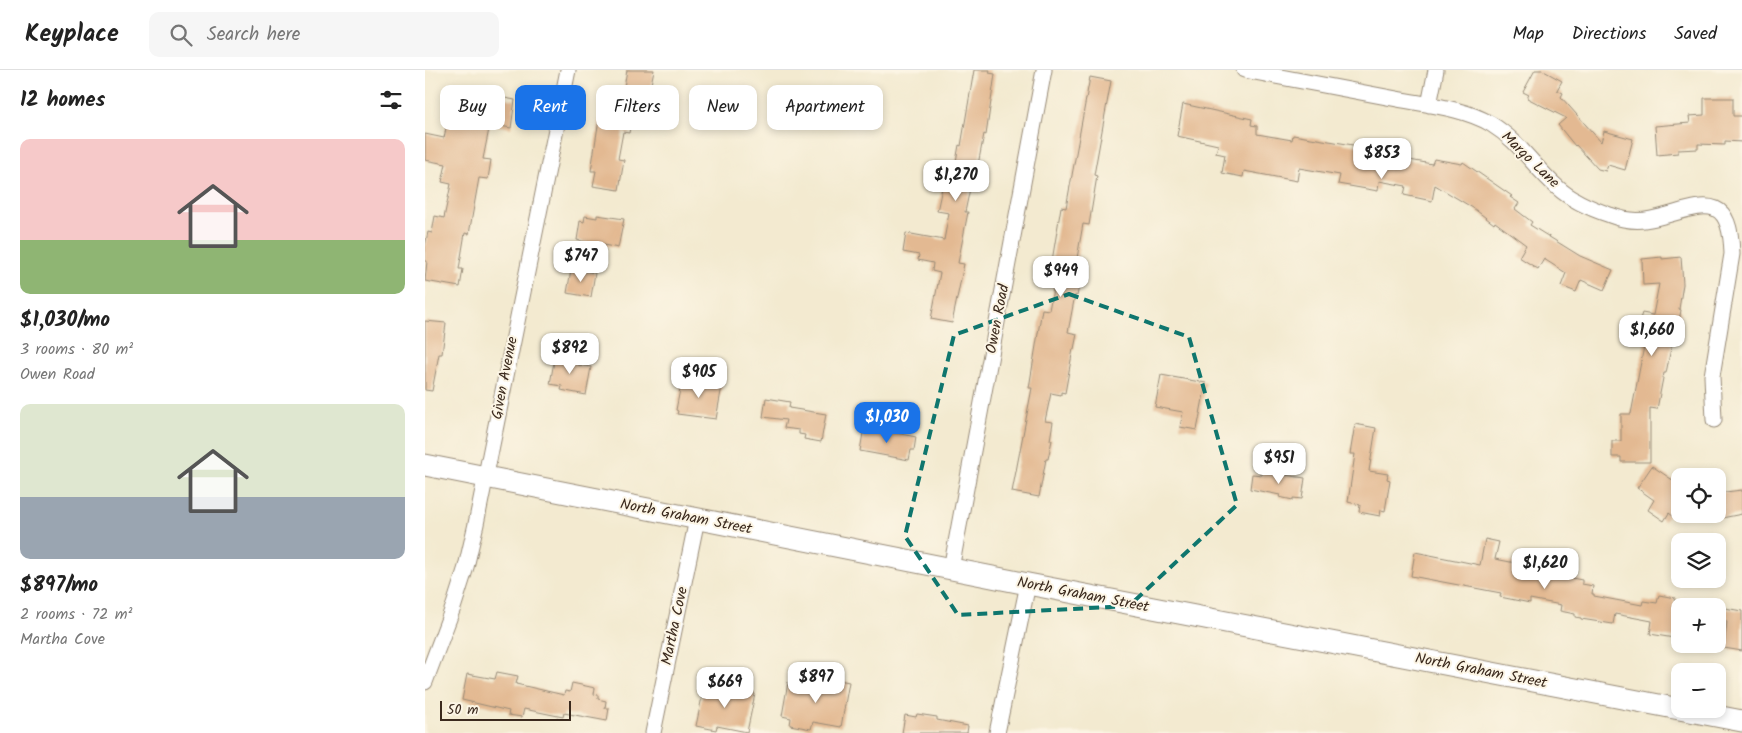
<!DOCTYPE html>
<html lang="en">
<head>
<meta charset="utf-8">
<style>
  body { margin:0; font-family:Kalam,sans-serif; background:#f6f6f6; color:#222; height:100vh; display:flex; flex-direction:column; font-size:19px; white-space:nowrap }
  * { box-sizing:border-box; margin:0 }
  p { font-size:16px; color:#767676 }
  .icon { flex:none; width:28px; height:28px; fill:none; stroke:currentColor; stroke-width:2; stroke-linecap:round; stroke-linejoin:round }
  .map { position:relative; flex:1; overflow:hidden }
  .drawer { display:flex; flex-direction:column; background:#fff; width:425px }
  .drawer>* { flex:none }
  .top-card { position:absolute; left:15px; top:15px; width:475px; height:45px; display:flex; gap:10px }
  .fabs { position:absolute; left:1246px; top:398px; display:grid; gap:10px }
  .fabs a { display:grid; place-items:center; width:55px; height:55px; border-radius:10px; background:#fff; box-shadow:0 2px 8px #0003; font-size:25px }
  .scale { position:absolute; left:15px; bottom:12px; width:131px; box-sizing:border-box; padding-left:5px; border:2px solid #3b2a1e; border-top:0; font-size:14px; line-height:18px; white-space:nowrap; color:#3b2a1e; -webkit-text-stroke:4px #fcf5e5; paint-order:stroke }
  .price { position:absolute; translate:-50% -42px; padding:0 11px; border-radius:10px; background:#fff; color:#222; font-size:16px; line-height:32px; filter:drop-shadow(0 1px 2px #0008) }
  .price::after { content:''; position:absolute; left:50%; top:30px; width:15px; height:11px; margin-left:-8px; background:inherit; clip-path:polygon(0 0,100% 0,50% 100%) }
  .price.active { background:#1a73e8; color:#fff }
  ul { padding:0; list-style:none }
  li { display:grid; align-content:center; gap:10px; height:265px; padding:0 20px }
  li span { display:grid; place-items:center; height:155px; border-radius:10px; color:#555 }
  li>.icon { margin-inline-start:auto }
  span .icon { width:90px; height:90px; fill:#fffc; stroke-width:1 }
  li b { font-size:21px }
  h2 { display:flex; justify-content:space-between; align-items:center; height:60px; padding:0 20px; font-size:21px }
  .tag { padding:0 18px; border-radius:10px; background:#fff; box-shadow:0 2px 8px #0003; font-size:18px; line-height:45px }
  .tag.active { background:#1a73e8; color:#fff }
  header { display:flex; align-items:center; gap:30px; box-sizing:border-box; height:70px; padding:0 25px; background:#fff; border-bottom:1px solid #e0e0e0 }
  header strong { font-size:24px }
  nav { display:flex; gap:28px; margin-inline-start:auto; font-size:18px }
  .search { width:350px; height:45px; background:#f6f6f6; display:flex; align-items:center; gap:12px; box-sizing:border-box; padding:0 18px; border-radius:10px; color:#767676; font-size:19px }
  main { display:flex; flex:1; min-height:0 }
  .map>svg:first-child { display:block }
  .building { fill:#e3b992 }
  .lines { fill:none; stroke-linecap:round; stroke-linejoin:round }
  .street-casing { stroke:#978a77; stroke-width:17 }
  .secondary-casing { stroke:#978a77; stroke-width:23 }
  .street { stroke:#fff; stroke-width:15 }
  .secondary { stroke:#fff; stroke-width:21 }
  .marked { fill:none; stroke:#0f766e; stroke-width:4; stroke-dasharray:10 6; stroke-linejoin:round }
  .labels { text-anchor:middle; dominant-baseline:central; stroke-width:4; stroke-linejoin:round; paint-order:stroke }
  .street-label { font-size:15px; fill:#3b2a1e; stroke:#fcf5e5 }
</style>
</head>
<body>
<header>
<strong>Keyplace</strong>
<div class="search"><svg class="icon" aria-label="search" viewBox="0 0 24 24"><circle cx="10" cy="10" r="6"/><path d="M15 15l6 6"/></svg>Search here</div>
<nav><a>Map</a><a>Directions</a><a>Saved</a></nav>
</header>
<main>
<section class="drawer">
<h2>12 homes<svg class="icon" aria-label="filters" viewBox="0 0 24 24"><path d="M4 7h16M4 17h16"/><circle cx="9" cy="7" r="2"/><circle cx="15" cy="17" r="2"/></svg></h2>
<ul>
<li><span style="background:linear-gradient(#f6c9c9 65%,#8fb573 0)"><svg class="icon" aria-label="home" viewBox="0 0 24 24"><path d="M3 11l9-7 9 7M6 9v11h12V9"/></svg></span><div><b>$1,030/mo</b><p>3 rooms · 80 m²</p><p>Owen Road</p></div></li>
<li><span style="background:linear-gradient(#dfe7d0 60%,#9aa5b1 0)"><svg class="icon" aria-label="home" viewBox="0 0 24 24"><path d="M3 11l9-7 9 7M6 9v11h12V9"/></svg></span><div><b>$897/mo</b><p>2 rooms · 72 m²</p><p>Martha Cove</p></div></li>
</ul>
</section>
<div class="map">
<svg width="1317" height="663" viewBox="0 0 1317 663">
  <rect width="100%" height="100%" fill="#fcf5e5"/>
  <filter id="ink" filterUnits="userSpaceOnUse"><feTurbulence type="fractalNoise" baseFrequency=".02" numOctaves="2"/><feDisplacementMap in="SourceGraphic" scale="10" xChannelSelector="R" yChannelSelector="G"/><feConvolveMatrix kernelMatrix="1 2 1 2 8 2 1 2 1" color-interpolation-filters="sRGB"/></filter>
  <filter id="wash" filterUnits="userSpaceOnUse"><feTurbulence type="fractalNoise" baseFrequency=".0096" numOctaves="4" result="noise"/><feDisplacementMap in="SourceGraphic" scale="20" xChannelSelector="R" yChannelSelector="G"/><feGaussianBlur stdDeviation="1.12" result="paint"/><feColorMatrix in="noise" values="0 0 0 0 0 0 0 0 0 0 0 0 0 0 0 0 0 1.4 0 .05"/><feComposite in="paint" operator="in"/></filter>
  <g filter="url(#wash)">
    <rect width="100%" height="100%" fill="#f3ead0"/>
    <g id="blocks">
      <!-- building -->
      <path class="building" d="M202 0H229L222 33 210 31 204 63 198 62 193 89 199 90 194 120 168 116 171 101H166L174 49 182 50 184 38 195 40Z
        M549 0H565L564 3 570 4 561 65 559 64 550 110 547 109 540 142H543L533 193 539 194 527 253 506 249 515 203 507 201 508 193 493 190 494 185 478 182 481 163 519 170 524 143 512 141 517 118 526 119 534 75 536 76Z
        M1110 0H1117L1137 11 1132 20 1138 23 1136 27 1176 72 1179 61 1208 69 1200 100 1183 95 1181 101 1173 99 1151 75 1150 76 1133 55 1141 48 1102 28 1104 25 1098 22Z
        M665 7 686 11 669 105 672 106 664 155 658 154 651 194 658 196 652 226 650 225 643 262 652 264 649 279H648L640 323 636 322V325L626 323 620 351 628 352 625 370H627L623 389H621L614 427 587 422 607 318H604L617 239 624 240 631 204 625 203 636 137 641 138Z
        M29 18 90 30 86 58 65 54 58 89 66 90 63 109 54 108 44 164 40 163 34 199H38L35 217 0 211 2 191H0V176L3 162 7 163 10 146 19 148 26 114 17 112 21 94 0 90V64L19 68Z
        M1279 28H1308V46H1317V72L1300 71V75L1273 74V79L1253 80V83L1232 85 1230 56 1265 53 1264 46 1279 45Z
        M758 34 827 49 826 55 832 56V64L867 70 868 65 946 78 947 74 974 81 973 88 1007 94 1009 89 1037 94 1038 92 1087 126 1085 127 1094 133 1090 139 1107 152 1105 155 1155 186 1188 200 1179 220 1156 210 1151 222 1136 216 1141 203 1119 189 1113 199 1094 187 1101 175 1070 152 1069 154 1048 138 1010 115 1007 131 979 125 981 116 954 111 953 121 913 114 915 105 874 98 872 111 819 101 818 107 797 103 800 85 791 83 793 75 752 66Z
        M172 145 199 149 193 178 179 175 176 193 160 191 163 173 152 170 155 151 159 152 160 146 172 148Z
        M1237 187V189L1256 187 1258 214 1254 239 1256 240 1251 268H1248L1241 303H1239L1232 339 1225 338V392H1196V387H1187V371H1196V344H1206L1220 271H1218L1219 266 1213 264 1215 249 1217 243 1228 245 1234 214 1218 215 1217 189Z
        M148 199 170 203 166 227 142 223 146 200 148 201Z
        M0 251 21 253 17 284H14L7 321 0 320Z
        M130 286 154 290 153 295 166 297 161 325 136 320 137 316 125 314Z
        M736 305 781 313 772 360 755 357 758 342 730 337Z
        M257 309 297 316 291 349 252 344 253 341 251 340Z
        M341 328 365 332 364 338 401 344 396 372 379 369 380 365 374 364V360L359 358 361 350 338 347Z
        M930 354 951 358 944 401 963 404 962 409 965 410 960 441 956 440 955 446 934 442 935 435 923 432 930 384H925Z
        M439 357 491 367 489 380H486L484 390 435 381Z
        M1227 396 1255 415V438L1249 447 1244 443 1239 451 1223 440 1229 430 1212 418Z
        M838 402 880 408 877 429 868 428V430L854 427 855 425 825 419 827 404 837 405Z
        M1317 420V444L1292 449V423Z
        M1060 469 1074 472 1070 489 1116 498 1115 502 1157 510V514L1168 516 1167 524H1169V526L1217 535 1218 531 1232 533 1234 525 1250 528 1248 538 1255 539V569L1225 564 1227 551 1190 544 1188 554 1156 549V548L1150 547V544L1135 541 1136 535 1105 529V533L1075 527 1076 523 986 506 990 482 1055 495Z
        M1294 537 1317 541V581L1299 578 1302 551 1292 550Z
        M72 602 93 606 91 614 139 625 140 621 145 622 147 613 170 618 169 624 173 625V629L181 631 180 638H184L182 651 139 643 138 647 99 639 97 647 83 645 84 641 37 630 42 604 70 609Z
        M403 608 424 612 416 657 388 652 386 659 365 655 366 648 357 646 363 612 401 619Z
        M289 616 296 617V616L330 624 322 662 292 656 291 660 271 656 279 617 288 618Z
        M492 644 512 647V650L543 656 542 663H477L480 645 491 647Z"/>
    </g>
  </g>
  <g filter="url(#ink)">
    <use href="#blocks" fill-opacity="0" stroke="#978a77" stroke-width="1"/>
    <g class="lines">
      <!-- street casing -->
      <g class="street-casing">
        <path id="street" d="M819 0C870 10 921 19 972 29 1002 35 1039 38 1066 54 1094 71 1108 96 1132 117 1146 130 1167 139 1185 145 1198 150 1212 152 1226 149 1271 140 1305 114 1307 184L1287 306 1289 350
          M1004 35 1011 0
          M526 499 619 0
          M0 612 29 535 41 497 51 454 143 0
          M228 663 272 449
          M572 663 603 514"/>
      </g>
      <!-- secondary casing -->
      <g class="secondary-casing">
        <path id="secondary" d="M0 395 603 514 1317 651"/>
      </g>
      <!-- street -->
      <use href="#street" class="street"/>
      <!-- secondary -->
      <use href="#secondary" class="secondary"/>
    </g>
  </g>
  <!-- marked area -->
  <path class="marked" d="M644 224 764 267 812 435 704 536 533 545 480 466 529 265Z"/>
  <g class="labels">
    <!-- street labels -->
    <g class="street-label">
      <text transform="translate(1105 90) rotate(44)">Margo Lane</text>
      <text transform="translate(573 249) rotate(-79)">Owen Road</text>
      <text transform="translate(80 308) rotate(-79)">Given Avenue</text>
      <text transform="translate(261 447) rotate(11)">North Graham Street</text>
      <text transform="translate(658 525) rotate(11)">North Graham Street</text>
      <text transform="translate(250 556) rotate(-78)">Martha Cove</text>
      <text transform="translate(1056 601) rotate(11)">North Graham Street</text>
    </g>
  </g>
</svg>
<div class="fabs">
<a><svg class="icon" aria-label="locate" viewBox="0 0 24 24"><circle cx="12" cy="12" r="6"/><path d="M12 2v4M12 18v4M2 12h4M18 12h4"/></svg></a>
<a><svg class="icon" aria-label="layers" viewBox="0 0 24 24"><path d="M12 4l9 5-9 5-9-5zM3 14l9 5 9-5"/></svg></a>
<a>+</a>
<a>−</a>
</div>
<div class="scale">50 m</div>
<b class="price" style="left:957px;top:110px">$853</b>
<b class="price" style="left:531px;top:132px">$1,270</b>
<b class="price" style="left:156px;top:213px">$747</b>
<b class="price" style="left:636px;top:228px">$949</b>
<b class="price" style="left:1227px;top:287px">$1,660</b>
<b class="price" style="left:145px;top:305px">$892</b>
<b class="price" style="left:274px;top:329px">$905</b>
<b class="price active" style="left:462px;top:374px">$1,030</b>
<b class="price" style="left:854px;top:415px">$951</b>
<b class="price" style="left:1120px;top:520px">$1,620</b>
<b class="price" style="left:391px;top:634px">$897</b>
<b class="price" style="left:300px;top:639px">$669</b>
<div class="top-card">
<a class="tag">Buy</a>
<a class="tag active">Rent</a>
<a class="tag">Filters</a>
<a class="tag">New</a>
<a class="tag">Apartment</a>
</div>
</div>
</main>
</body>
</html>
